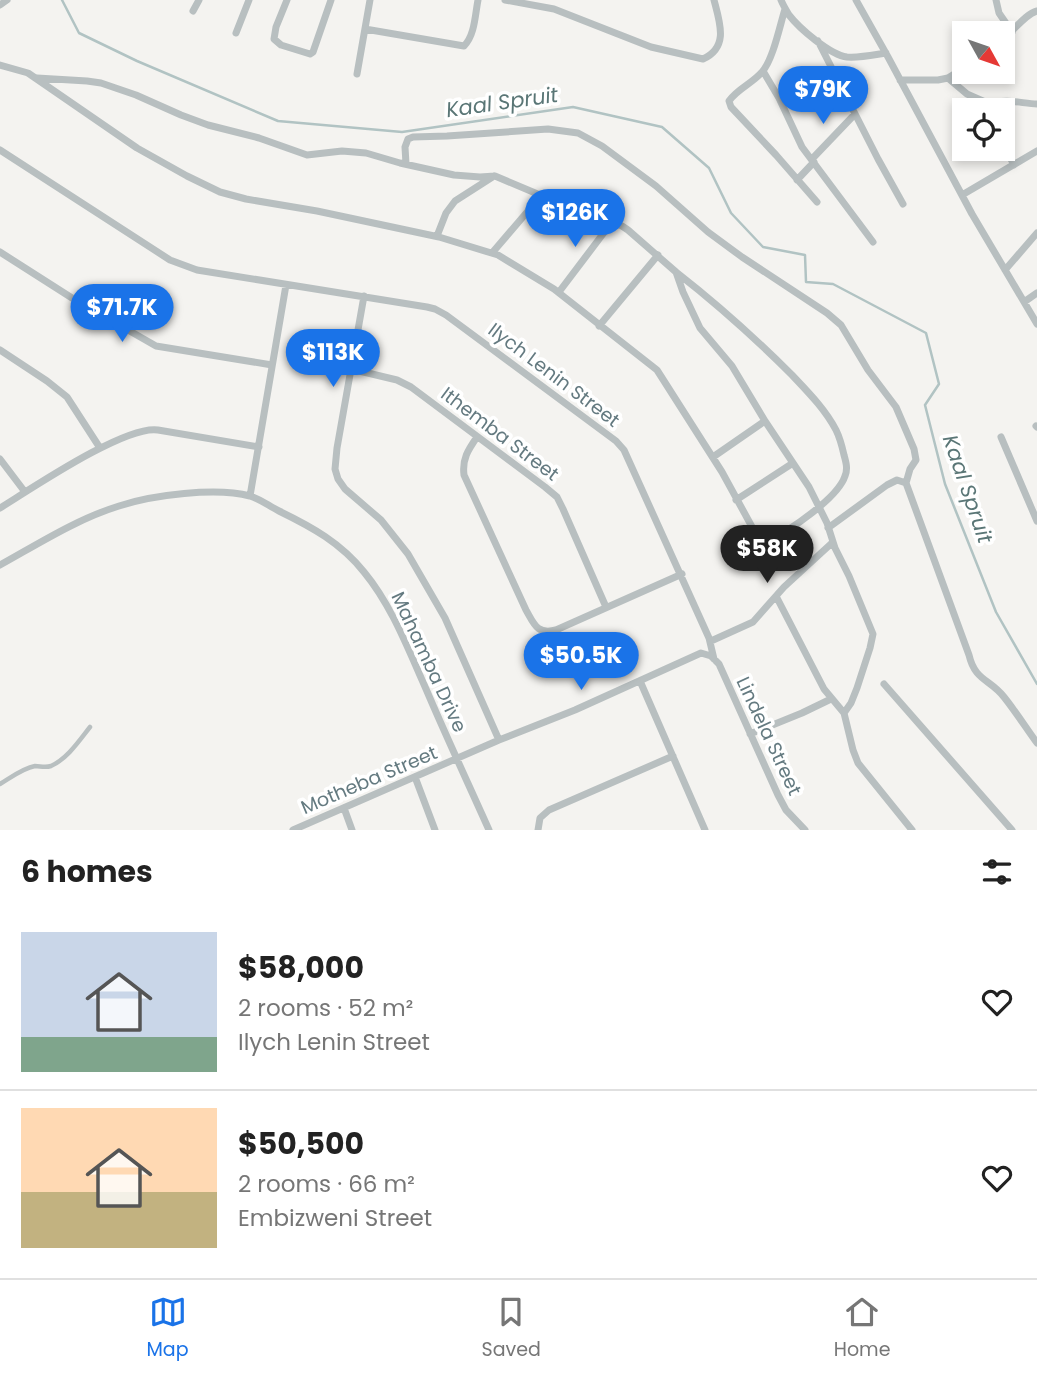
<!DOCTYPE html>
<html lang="en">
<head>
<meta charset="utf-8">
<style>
  body { margin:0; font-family:Poppins,sans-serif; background:#f2f2f2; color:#222; height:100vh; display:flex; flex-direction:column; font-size:26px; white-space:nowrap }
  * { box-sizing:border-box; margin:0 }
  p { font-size:23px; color:#767676 }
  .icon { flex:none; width:38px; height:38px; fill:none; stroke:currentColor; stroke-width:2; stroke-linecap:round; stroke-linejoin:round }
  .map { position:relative; height:830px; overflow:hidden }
  .sheet { display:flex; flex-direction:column; background:#fff; flex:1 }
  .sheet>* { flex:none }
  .needle { width:46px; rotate:130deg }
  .controls { position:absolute; left:952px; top:21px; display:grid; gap:14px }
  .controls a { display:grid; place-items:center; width:63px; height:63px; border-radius:0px; background:#fff; box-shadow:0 4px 10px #0003; font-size:35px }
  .price { position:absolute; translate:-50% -60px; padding:0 16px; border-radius:24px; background:#1a73e8; color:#fff; font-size:23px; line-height:46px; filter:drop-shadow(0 2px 4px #0008) }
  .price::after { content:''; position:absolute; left:50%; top:42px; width:21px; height:16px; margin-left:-10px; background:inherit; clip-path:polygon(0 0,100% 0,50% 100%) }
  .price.current { background:#222; color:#fff }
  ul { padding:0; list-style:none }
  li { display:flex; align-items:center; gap:21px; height:175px; padding:0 21px }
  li+li { border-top:2px solid #e0e0e0 }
  li span { display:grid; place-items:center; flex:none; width:196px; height:140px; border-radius:0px; color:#555 }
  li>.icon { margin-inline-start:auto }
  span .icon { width:84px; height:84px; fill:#fffc; stroke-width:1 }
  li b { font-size:30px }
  h2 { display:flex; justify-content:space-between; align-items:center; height:84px; padding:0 21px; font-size:30px }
  .menu { display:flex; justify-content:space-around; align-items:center; height:98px; border-top:2px solid #e0e0e0; background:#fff; font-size:19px; color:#767676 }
  .menu a { display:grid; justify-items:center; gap:4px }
  .menu .current { color:#1a73e8 }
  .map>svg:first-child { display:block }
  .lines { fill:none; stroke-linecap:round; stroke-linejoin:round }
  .stream { stroke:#b1c3c3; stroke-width:2.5 }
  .lane { stroke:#b8bfc0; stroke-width:4.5 }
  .street { stroke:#b8bfc0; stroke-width:7 }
  .labels { text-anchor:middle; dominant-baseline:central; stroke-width:7; stroke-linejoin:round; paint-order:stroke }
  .street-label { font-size:19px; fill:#647a80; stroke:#fff }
  .water-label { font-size:21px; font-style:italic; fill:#5a7676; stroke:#fff }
</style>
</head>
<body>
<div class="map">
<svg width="1037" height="830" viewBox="0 0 1037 830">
  <rect width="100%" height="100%" fill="#f4f3f0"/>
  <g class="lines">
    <!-- stream -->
    <path class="stream" d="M62 0 79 33 137 61 278 121 402 132 573 107 662 127 709 168 731 213 763 247 805 255 806 282 833 284 926 333 939 384 925 405 945 484 996 612 1037 684"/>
    <!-- lane -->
    <path class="lane" d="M0 784C10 778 23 768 35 766 40 766 45 768 51 766 67 759 79 741 90 727"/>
    <!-- street -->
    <path class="street" d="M287 0 276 27 274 39 281 45 310 54 313 52 331 0
      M505 0 554 9 651 47 703 59C729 47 720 23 714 0
      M781 0C783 5 786 10 789 15 799 28 830 55 847 57 860 58 873 55 886 53
      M856 0 888 57 972 214 1037 324
      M996 0 999 13 1012 32
      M0 5 7 0
      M785 9C780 25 773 60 762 72 753 83 737 89 729 101L731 107 776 155 817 202
      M193 11 199 0
      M365 29 464 46C475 35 475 15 478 0
      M236 33 249 0
      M1003 39C1014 31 1025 14 1037 11
      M818 41 878 159 903 204
      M0 65 28 73 137 148 187 176 220 192 246 199 317 211 439 237 498 255 554 289 657 370 722 472 757 536 764 541H768C789 531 838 498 845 476 848 469 846 462 844 455 842 446 840 438 836 430 825 409 808 392 792 375 755 338 717 304 676 272
      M763 71 779 98 802 147 873 242
      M357 74 370 0
      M37 78 87 81 101 83 136 95 181 115 208 125 259 138 307 155 342 151 366 153 400 163 454 175 480 177 495 176 559 203 622 226 628 230 676 272 683 292 700 328 732 366 765 421 809 487 827 523 835 548 849 576 873 634 870 648 857 688 851 703 844 713
      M948 78 967 94 992 105C1004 97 1023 104 1037 104
      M900 80H938L948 78 964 68
      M1003 144 1014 165
      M0 150 170 260 197 270 427 307 435 309 446 315 616 441 624 450 709 638 714 659
      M812 159 855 114
      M406 164 405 147 408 139 413 137 447 136 548 129 578 133 602 146 656 186 708 232 742 257 827 313 841 325 868 370 896 407 914 449 916 460 910 469 906 483 969 655C975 681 990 679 1004 697 1016 712 1026 728 1037 743
      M797 180 814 162
      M962 195 1037 151
      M437 236 446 213 455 201 494 176
      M0 252 72 298 156 346 272 365
      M492 253 528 211 539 195
      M1005 270 1037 233
      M559 292 612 222
      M364 296 337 448 335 469 338 479 345 489 381 520 408 554 445 618 499 740
      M1024 302 1037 293
      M599 326 658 255
      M0 350 47 381 67 397 100 448
      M351 369 397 380 411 387 545 487 557 497 563 509 606 607
      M1036 426 1037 427
      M477 437C468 450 462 459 464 475L526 610C534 624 537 635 556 630L682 574
      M1001 437 1037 521
      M713 457 765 421
      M0 459 25 492
      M250 496 286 285
      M736 500 793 463
      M0 508C31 489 125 425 158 430L259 447
      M828 528 887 485 897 480 906 483
      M0 565C38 544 77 519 119 506 152 495 216 487 250 496 260 499 269 506 279 511 312 527 341 543 364 572 392 606 408 649 426 689 446 736 468 783 489 830
      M776 596 824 689 844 713 853 750 858 763 912 830
      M711 641 753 622 784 587 833 542
      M640 681 705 830
      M884 684 1012 830
      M750 734 802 713 831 699
      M415 777 435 830
      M344 808 352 830
      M293 830 499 740 575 710 701 653 711 656 719 664 778 795 786 810 805 830
      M538 830 540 818 549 810 673 756"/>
  </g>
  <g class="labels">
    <!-- street labels -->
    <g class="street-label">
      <text transform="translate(554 375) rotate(37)">Ilych Lenin Street</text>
      <text transform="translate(500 434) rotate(37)">Ithemba Street</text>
      <text transform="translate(429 662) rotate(65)">Mahamba Drive</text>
      <text transform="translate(769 736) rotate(65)">Lindela Street</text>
      <text transform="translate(369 780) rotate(-23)">Motheba Street</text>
    </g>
    <!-- water labels -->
    <g class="water-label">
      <text transform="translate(502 102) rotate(-8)">Kaal Spruit</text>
      <text transform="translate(968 489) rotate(71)">Kaal Spruit</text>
    </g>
  </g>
</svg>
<div class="controls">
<a><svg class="needle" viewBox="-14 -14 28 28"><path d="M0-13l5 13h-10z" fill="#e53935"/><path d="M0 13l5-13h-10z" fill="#767676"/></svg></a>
<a><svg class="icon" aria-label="locate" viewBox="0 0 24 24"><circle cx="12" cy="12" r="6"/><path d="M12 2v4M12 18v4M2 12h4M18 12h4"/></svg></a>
</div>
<b class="price" style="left:823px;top:126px">$79K</b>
<b class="price" style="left:575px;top:249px">$126K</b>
<b class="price" style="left:122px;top:344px">$71.7K</b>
<b class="price" style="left:333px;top:389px">$113K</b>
<b class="price current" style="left:767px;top:585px">$58K</b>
<b class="price" style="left:581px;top:692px">$50.5K</b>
</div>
<section class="sheet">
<h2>6 homes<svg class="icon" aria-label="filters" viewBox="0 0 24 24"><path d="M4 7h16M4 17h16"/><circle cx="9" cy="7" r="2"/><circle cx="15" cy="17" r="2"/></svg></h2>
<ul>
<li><span style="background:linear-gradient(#c9d6e8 75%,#7fa58c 0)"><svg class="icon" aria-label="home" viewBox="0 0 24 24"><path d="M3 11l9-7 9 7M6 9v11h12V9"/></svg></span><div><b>$58,000</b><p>2 rooms · 52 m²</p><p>Ilych Lenin Street</p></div><svg class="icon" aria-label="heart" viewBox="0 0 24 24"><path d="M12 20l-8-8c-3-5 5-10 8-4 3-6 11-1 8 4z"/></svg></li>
<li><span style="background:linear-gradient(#ffd9b3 60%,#c2b280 0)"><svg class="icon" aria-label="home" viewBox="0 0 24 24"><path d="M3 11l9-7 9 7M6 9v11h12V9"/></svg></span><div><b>$50,500</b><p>2 rooms · 66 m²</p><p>Embizweni Street</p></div><svg class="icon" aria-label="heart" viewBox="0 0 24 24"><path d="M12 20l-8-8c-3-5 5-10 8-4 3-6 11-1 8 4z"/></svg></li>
</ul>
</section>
<nav class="menu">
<a class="current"><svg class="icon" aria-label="map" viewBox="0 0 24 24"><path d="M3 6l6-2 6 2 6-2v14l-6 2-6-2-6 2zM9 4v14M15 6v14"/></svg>Map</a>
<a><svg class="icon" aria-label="saved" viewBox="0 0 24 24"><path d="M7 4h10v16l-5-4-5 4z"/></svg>Saved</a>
<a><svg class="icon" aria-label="home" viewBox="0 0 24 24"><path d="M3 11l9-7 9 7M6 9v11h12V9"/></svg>Home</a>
</nav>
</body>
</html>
